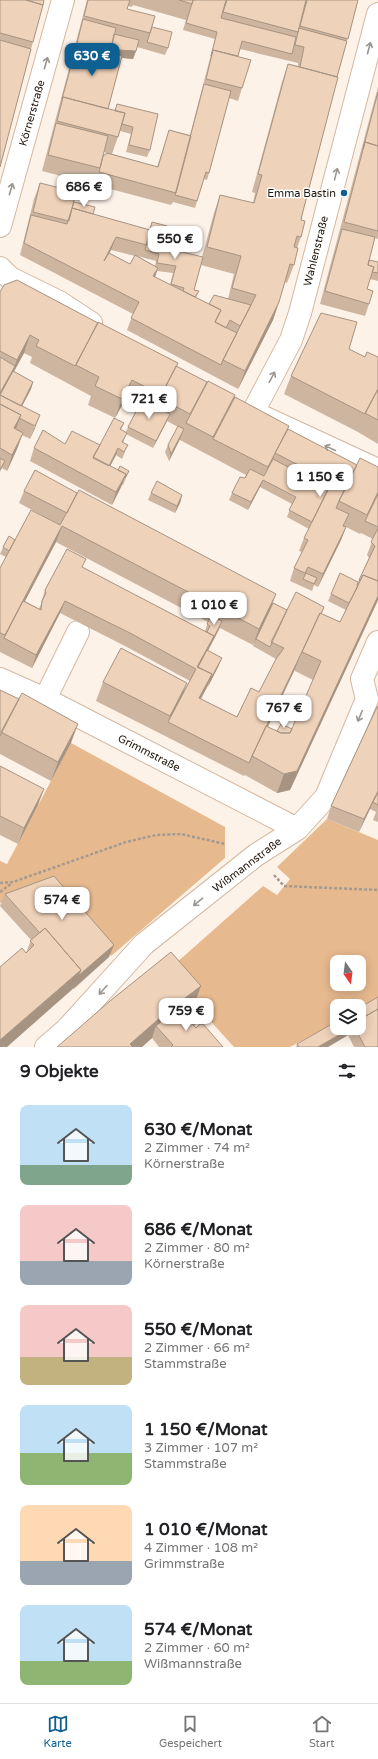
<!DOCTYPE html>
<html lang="de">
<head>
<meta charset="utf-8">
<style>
  body { margin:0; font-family:"Varela Round",sans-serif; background:#f6f6f6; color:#202124; height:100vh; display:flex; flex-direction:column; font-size:15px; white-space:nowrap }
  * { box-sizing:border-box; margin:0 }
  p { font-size:13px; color:#757577 }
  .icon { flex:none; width:22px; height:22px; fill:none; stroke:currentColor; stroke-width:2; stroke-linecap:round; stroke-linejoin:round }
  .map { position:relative; height:1047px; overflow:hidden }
  .sheet { display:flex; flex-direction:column; background:#fff; flex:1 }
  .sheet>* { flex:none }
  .needle { width:26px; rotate:166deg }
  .fabs { position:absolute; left:330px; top:955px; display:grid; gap:8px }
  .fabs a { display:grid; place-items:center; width:36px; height:36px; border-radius:8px; background:#fff; box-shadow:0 2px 10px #0003; font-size:20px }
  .price { position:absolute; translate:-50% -34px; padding:0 9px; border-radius:8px; background:#fff; color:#222; font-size:13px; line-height:26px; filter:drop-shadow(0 1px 2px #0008) }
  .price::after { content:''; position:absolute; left:50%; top:24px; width:12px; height:9px; margin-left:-6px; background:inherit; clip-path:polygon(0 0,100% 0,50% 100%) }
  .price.selected { background:#0e6092; color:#fff }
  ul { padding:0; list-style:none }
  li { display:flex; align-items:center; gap:12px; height:100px; padding:0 20px }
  li span { display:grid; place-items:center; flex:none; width:112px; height:80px; border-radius:8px; color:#555 }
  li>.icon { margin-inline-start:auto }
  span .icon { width:48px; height:48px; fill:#fffc; stroke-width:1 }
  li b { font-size:17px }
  h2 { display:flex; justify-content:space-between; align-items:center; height:48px; padding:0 20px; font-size:17px }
  .dock { display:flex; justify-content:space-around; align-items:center; height:56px; border-top:1px solid #e0e0e0; background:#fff; font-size:11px; color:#757577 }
  .dock a { display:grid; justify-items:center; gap:2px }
  .dock .selected { color:#0e6092 }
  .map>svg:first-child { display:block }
  .green { fill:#e7b98f; fill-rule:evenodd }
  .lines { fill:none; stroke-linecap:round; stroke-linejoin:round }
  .minor-casing { stroke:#d3b8a1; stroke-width:24 }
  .path { stroke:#a49a90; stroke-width:2.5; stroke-dasharray:3 2; stroke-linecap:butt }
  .minor { stroke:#fff; stroke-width:22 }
  .wall { fill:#cdb5a0; fill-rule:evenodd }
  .shaded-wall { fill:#a79382 }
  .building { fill:#eed2ba; stroke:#a79382 }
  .oneway { stroke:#9a9692 }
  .poi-dot { fill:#0e6092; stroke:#fff; stroke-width:1.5 }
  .labels { text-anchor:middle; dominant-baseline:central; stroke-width:3; stroke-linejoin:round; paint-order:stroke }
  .street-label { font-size:11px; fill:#1f160d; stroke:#fff }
  .poi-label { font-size:11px; fill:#1f160d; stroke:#fff; text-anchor:end }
</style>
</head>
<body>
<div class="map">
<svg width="378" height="1047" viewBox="0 0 378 1047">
  <rect width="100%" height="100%" fill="#fdf2e8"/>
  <!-- green -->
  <path class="green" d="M71 743 225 827V858L111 956 47 885 0 903V861L7 864Z
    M327 819 378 840V1000L359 1010V1006H337V1022L290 1047H234L166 972 263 886 277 895 290 879 277 867ZM337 962H359V984H337Z"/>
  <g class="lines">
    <!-- minor casing -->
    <g class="minor-casing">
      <path id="minor" d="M0 226 63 0
        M0 268 10 278 59 302 91 323
        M253 412 291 340 300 313 378 14
        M261 416 378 470
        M0 679 45 699 297 829
        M45 699 78 632
        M46 1047 67 1029 144 944 256 855 297 829 326 797 367 699 362 679 378 642"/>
    </g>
    <!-- path -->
    <path class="path" d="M274 875 284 886 378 890
      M0 883 13 882 126 842 156 835 181 834 225 844
      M0 892 12 883"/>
    <!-- minor -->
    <use href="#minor" class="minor"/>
  </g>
  <!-- wall -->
  <path class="wall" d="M0 0 33 42 31 49 0 167Z
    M87 0H358L337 77 301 220V237L297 248 294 265 287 283 285 282 273 320 238 389 127 330 133 314 20 255 34 199 40 183 74 202 93 214 149 230 152 222 161 247 202 257 214 213 220 195 253 203 255 193 252 192 282 82 288 64 298 66V63L240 49 238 56 242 88 238 101 229 98 209 173 207 180 204 179 195 208 173 202 171 205 42 171ZM133 5 186 20 183 30 215 39 190 135 169 130 165 143 157 167 112 154 120 131 131 134 126 152 147 157 150 150 117 104 115 110 108 109 121 58 133 59 137 47 165 55 168 48 152 27 127 9 128 6 132 7ZM104 152 107 153 103 156ZM111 250 135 256 130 264 109 253ZM137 256 156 261 155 266ZM201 265 234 274 228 299 209 304 196 298 199 291 194 290ZM157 271 173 273 170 285 155 277ZM227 328H228L237 333Z
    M378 87V239L375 238 369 260 378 262V281L370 279 367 289 369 304 365 316 320 304Z
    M0 292 98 323 178 363 176 366 235 397 287 429 357 465 378 467V600L290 790 277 793 245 775 244 776 96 701 103 682 184 691 190 681 125 646 60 613 32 668 0 652V568L6 557 0 554 3 547 15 540 60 525 19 503 24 491 273 603 287 610 324 607 321 614 340 622 346 610 328 601 331 594 358 582 369 558 367 555 373 539 361 533 360 534 346 527 341 540 318 587 314 585 312 591 290 581 294 568 302 552 299 551 304 538 309 529 287 517 292 504 260 487 248 510 229 500 232 493 245 478 246 475 180 440V439L169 461 165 452 168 445 178 427 167 421 153 448 126 434 123 443 125 452 122 459 116 455 110 466 118 470 129 471 123 485H122L112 505 30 461 34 448 65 444 100 445 98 449 124 423 121 430 126 432 128 427 139 407 125 400 115 418 88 405 91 396 30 363 32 357 24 353 14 372 33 382 31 389 22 406 35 428 30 439 22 435 17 449 7 471 2 468 0 472ZM56 542 208 622 205 631 45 590 41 603V604L39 609 25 601ZM220 628 253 645 255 641 253 646 276 659 259 692 237 717 201 699 219 665 208 651ZM295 669V671L313 680 292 729 277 731 268 727Z
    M349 349 365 357H378V444L358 432 284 394 291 376Z
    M151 493 182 495 180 503 175 513 148 500Z
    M0 690 71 743 51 781 0 754Z
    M378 704V822L373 820 376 812 370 809 359 832 327 819 331 806Z
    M0 766 38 805 18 844 0 835Z
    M5 894 109 957 74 989 26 953 31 940 0 906Z
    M196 998 207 1009 204 1016 194 1025 196 1028 223 1047H159L152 1038 142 1047H57Z
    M337 1028H359L378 1047H354L348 1035 328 1047H296L297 1044Z"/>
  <!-- shaded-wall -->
  <path class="shaded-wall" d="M119 50 136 51 133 59 116 57Z
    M116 237 111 250 99 273 104 261Z
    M158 268 154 280 153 276Z
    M279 302 273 320 238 389 245 371Z
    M30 335 24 353 10 378 17 360Z
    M15 366 10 378 0 397V393Z
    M132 380 125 400 115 418 122 399Z
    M33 382 31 389 16 418 19 411Z
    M170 414 167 421 153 448 156 441Z
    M21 415 15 431 14 428Z
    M40 415 35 428 30 439 35 426Z
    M289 426 283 442 275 453 271 466 263 480 268 467Z
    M183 432 180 439 169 461 171 454Z
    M23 433 17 449 7 471 12 455Z
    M118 448 116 455 105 476 108 469Z
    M126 474 121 487 112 505 116 492Z
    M263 480 260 487 248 510 251 502Z
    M182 495 180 503 175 513 177 506Z
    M62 526 56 542 5 639 4 638Z
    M346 527 341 540 318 587 323 574Z
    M276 594 270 610 253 645 259 629Z
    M378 596V600L290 790 277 793 284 774Z
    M65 601 60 613 32 668 36 655Z
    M222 621 219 629 196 673 197 667Z
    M300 656 295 669 253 757H252Z
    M222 658 219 665 208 687 210 680Z
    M212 674 207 687 194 711 199 698Z
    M187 683 180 702 168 722 170 716Z
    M78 724 71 743 51 781 58 762Z
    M44 789 38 805 18 844 24 828Z
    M378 791 370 809 359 832 364 819Z
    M114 945 109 957 7 1047H0V1040L81 970Z
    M201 986 194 1005 185 1007 182 1014 156 1026 152 1038 142 1047H129L130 1044 169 1010Z
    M207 1009 204 1016 193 1026 196 1019Z
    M351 1028 348 1035 328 1047H318Z"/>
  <!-- building -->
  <path class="building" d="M0 0H26L43 5 33 42 0 33Z
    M26 0H44L43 5Z
    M88 0H130L127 9 155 16 150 33 84 16Z
    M179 0H193L192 4Z
    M193 0H226L221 18 296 37 292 54 242 41 238 56 213 50 211 56 217 32 186 23Z
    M227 0H306L298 32 223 12Z
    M307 0H358L348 39 300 26Z
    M83 19 116 28 110 53 77 44 76 47Z
    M152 27 172 32 168 48 147 42Z
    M299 28 347 41 337 77 300 67 304 47 295 45Z
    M114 34 139 40 136 51 119 50 118 55 110 53Z
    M0 40 31 49 0 167Z
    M77 44 122 56 108 109 63 97 62 99Z
    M213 50 251 60 242 88 206 79Z
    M288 64 338 77 302 215 301 220 305 221 301 237 297 236 294 247 298 248 294 265 290 264 279 302 245 371 223 360 256 295 232 288 241 256 207 247 220 195 254 203 262 175 258 174Z
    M204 84 231 91 209 173 206 172 197 201 175 195Z
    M378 92V146L365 142 363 149Z
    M63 97 125 113 118 137 57 121Z
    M117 104 158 114 150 150 129 145 133 127 122 124 125 113 115 111Z
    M56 123 108 136 100 168 48 155Z
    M169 130 191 136 176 193 99 172 103 156 107 153 158 167Z
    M365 142 378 146V231L344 222Z
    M40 183 76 192 69 221 33 212Z
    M74 202 95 207 93 214 72 208Z
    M72 208 150 230 147 245 116 237 104 261 109 253 130 264 135 255 158 268 153 276 221 310 215 322 237 333 223 360 221 365 131 318 139 302 24 243 31 215 67 224Z
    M152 222 167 226 161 247 203 257 194 290 199 291 195 297 183 291 184 288 171 284 176 266 157 263 159 254 145 250Z
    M342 229 375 237 368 265 374 267 367 289 373 291 369 304 325 291Z
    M369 260 378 262V273L372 272 374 267 368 265Z
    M17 280 98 323 75 366 36 346 39 340 30 335 17 360 0 351V292L4 285Z
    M214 295 251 305 240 326 230 320 226 328 215 322 221 310 209 304Z
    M321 313 357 322 349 349 365 357 367 352 378 357V389L365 414 291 376Z
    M98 322 178 363 161 395 132 380 122 399 95 386 99 377 76 365Z
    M0 357 15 366 0 393Z
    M176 366 207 382 190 414 160 398Z
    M13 371 33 382 21 406 0 395Z
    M208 381 235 395 213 437 186 423Z
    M378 389V420L365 413Z
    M0 395 40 415 35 426 19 418 21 415 0 404Z
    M235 397 289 426 268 467 213 439Z
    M142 400 170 414 156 441 128 427Z
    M0 404 21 415 14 428 23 433 12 455 0 448Z
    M114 418 124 423 120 429 127 433 122 442 128 445 124 452 118 448 109 466 93 458Z
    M178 426 184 429 171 454 168 445Z
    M288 429 357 465 339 501 336 508 349 514 343 526 346 527 323 574 308 567 305 573 294 568 308 540 304 538 331 484 326 481 324 485 320 483 318 481 314 479 316 474 275 453Z
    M43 430 65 444 72 431 100 445 93 457 126 474 116 492 34 448Z
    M0 458 5 461 0 470Z
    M360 458 378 467V492L367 515 339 501Z
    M273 459 313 480 312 484 316 486 318 489 322 491 324 487 328 489 312 522 289 510 296 497 263 480 251 502 232 493 240 477 245 478 250 469 264 476Z
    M120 466 129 471 125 478V477L126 474 118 470Z
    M35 470 77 493 67 513 24 491Z
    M157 481 182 495 177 506 151 493Z
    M79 490 276 594 259 629 62 526 5 635 0 633V568L31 510 60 525Z
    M378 494V527L365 521Z
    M378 528V581L363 575 360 581 359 580 375 546 371 542Z
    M9 536 15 540 9 551 3 547Z
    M67 549 86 559 82 567 214 636 197 667 212 674 199 698 237 717 251 688 259 692 276 659 284 648 271 642 296 592 324 607 321 614 320 613 300 656 252 756 249 763 168 722 196 669 130 633 65 601 36 655 4 638 23 601 41 610 42 601 46 593 45 590Z
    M306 573 317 578 314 584 303 579Z
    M340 573 358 582 357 586H358L349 603 331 594Z
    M363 575 378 581V596L297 771 284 774 252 756 266 726 281 733H290L321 661 302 652 320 613 340 622Z
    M273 603 287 610 270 647 256 639Z
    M211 616 222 621 212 641 214 636 207 632 210 626 207 624Z
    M121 648 187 683 170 716 103 682Z
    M207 650 222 658 210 680 212 674 198 667Z
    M0 690 19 699 0 736Z
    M22 693 78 724 58 762 1 732Z
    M377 707H378V791L364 819 331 806Z
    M281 724 292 729 290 733H281L277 731Z
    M0 766 44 789 24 828 0 816Z
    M378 792V805L373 802Z
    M54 876 114 945 78 976 81 970 45 928 40 933 5 894Z
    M45 928 81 970 0 1040V967L22 948 26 953 34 945 30 941Z
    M171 952 201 986 169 1010 130 1044 133 1047H57L110 1001Z
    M378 997V1009L359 1020V1008Z
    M196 998 207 1009 196 1019 185 1007Z
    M178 1008 196 1028 200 1024H203L223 1047H171L173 1045 156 1026Z
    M378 1009V1047H365L355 1028H359V1020Z
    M337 1021V1028H351L318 1047H299L297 1044Z"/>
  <!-- one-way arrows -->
  <defs><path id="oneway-shaft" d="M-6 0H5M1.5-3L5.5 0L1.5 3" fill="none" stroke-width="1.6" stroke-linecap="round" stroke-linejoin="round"/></defs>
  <g class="oneway">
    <use href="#oneway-shaft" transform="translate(369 48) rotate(-75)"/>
    <use href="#oneway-shaft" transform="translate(46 63) rotate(-74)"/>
    <use href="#oneway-shaft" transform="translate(336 174) rotate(-76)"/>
    <use href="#oneway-shaft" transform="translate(11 189) rotate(-74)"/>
    <use href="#oneway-shaft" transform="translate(272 377) rotate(-62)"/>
    <use href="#oneway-shaft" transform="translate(330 448) rotate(-155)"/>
    <use href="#oneway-shaft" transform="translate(360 716) rotate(113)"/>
    <use href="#oneway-shaft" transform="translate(198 902) rotate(141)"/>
    <use href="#oneway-shaft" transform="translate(103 990) rotate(132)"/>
  </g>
  <!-- markers -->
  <circle class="poi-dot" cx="344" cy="193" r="4"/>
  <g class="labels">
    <!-- street labels -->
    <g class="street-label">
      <text transform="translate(32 113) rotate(-74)">Körnerstraße</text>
      <text transform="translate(316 251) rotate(-76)">Wahlenstraße</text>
      <text transform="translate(149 753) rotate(27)">Grimmstraße</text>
      <text transform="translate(247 865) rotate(-37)">Wißmannstraße</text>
    </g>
    <!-- poi labels -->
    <g class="poi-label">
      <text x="336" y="193">Emma Bastin</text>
    </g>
  </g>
</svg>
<div class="fabs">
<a><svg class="needle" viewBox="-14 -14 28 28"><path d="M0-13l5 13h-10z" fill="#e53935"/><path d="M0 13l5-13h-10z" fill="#757577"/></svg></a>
<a><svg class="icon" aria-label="layers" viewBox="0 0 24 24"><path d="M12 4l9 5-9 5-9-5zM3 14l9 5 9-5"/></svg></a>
</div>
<b class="price selected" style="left:92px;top:77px">630 €</b>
<b class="price" style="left:84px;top:208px">686 €</b>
<b class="price" style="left:175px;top:260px">550 €</b>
<b class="price" style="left:149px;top:420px">721 €</b>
<b class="price" style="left:320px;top:498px">1 150 €</b>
<b class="price" style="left:214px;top:626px">1 010 €</b>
<b class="price" style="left:284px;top:729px">767 €</b>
<b class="price" style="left:62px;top:921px">574 €</b>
<b class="price" style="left:186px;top:1032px">759 €</b>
</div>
<section class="sheet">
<h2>9 Objekte<svg class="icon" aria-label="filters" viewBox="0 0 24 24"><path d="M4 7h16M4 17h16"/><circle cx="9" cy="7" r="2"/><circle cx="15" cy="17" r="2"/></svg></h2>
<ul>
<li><span style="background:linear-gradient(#bfe0f5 75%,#7fa58c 0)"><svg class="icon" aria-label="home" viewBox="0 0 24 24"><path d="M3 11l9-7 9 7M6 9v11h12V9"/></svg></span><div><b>630 €/Monat</b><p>2 Zimmer · 74 m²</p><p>Körnerstraße</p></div></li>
<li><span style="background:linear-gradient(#f6c9c9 70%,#9aa5b1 0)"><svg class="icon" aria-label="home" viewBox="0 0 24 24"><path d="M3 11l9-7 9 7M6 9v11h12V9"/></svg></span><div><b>686 €/Monat</b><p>2 Zimmer · 80 m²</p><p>Körnerstraße</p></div></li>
<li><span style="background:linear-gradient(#f6c9c9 65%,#c2b280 0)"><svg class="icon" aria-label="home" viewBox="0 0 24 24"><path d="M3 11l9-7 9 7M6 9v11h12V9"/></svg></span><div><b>550 €/Monat</b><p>2 Zimmer · 66 m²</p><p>Stammstraße</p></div></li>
<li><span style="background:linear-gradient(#bfe0f5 60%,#8fb573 0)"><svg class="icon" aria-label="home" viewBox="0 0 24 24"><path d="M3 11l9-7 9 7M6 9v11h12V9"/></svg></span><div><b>1 150 €/Monat</b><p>3 Zimmer · 107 m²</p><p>Stammstraße</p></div></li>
<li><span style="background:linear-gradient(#ffd9b3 70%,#9aa5b1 0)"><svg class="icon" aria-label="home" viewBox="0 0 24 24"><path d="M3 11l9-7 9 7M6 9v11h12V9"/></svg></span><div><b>1 010 €/Monat</b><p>4 Zimmer · 108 m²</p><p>Grimmstraße</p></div></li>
<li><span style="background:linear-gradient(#bfe0f5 70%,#8fb573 0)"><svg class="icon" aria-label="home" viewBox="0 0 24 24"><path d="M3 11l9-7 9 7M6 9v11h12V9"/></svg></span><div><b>574 €/Monat</b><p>2 Zimmer · 60 m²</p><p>Wißmannstraße</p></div></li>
</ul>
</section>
<nav class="dock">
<a class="selected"><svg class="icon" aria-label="map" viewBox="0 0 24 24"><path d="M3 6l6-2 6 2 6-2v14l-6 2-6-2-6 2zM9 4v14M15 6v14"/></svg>Karte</a>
<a><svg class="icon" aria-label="saved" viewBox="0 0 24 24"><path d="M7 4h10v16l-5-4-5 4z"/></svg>Gespeichert</a>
<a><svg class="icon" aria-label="home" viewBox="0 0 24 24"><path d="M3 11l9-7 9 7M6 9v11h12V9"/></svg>Start</a>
</nav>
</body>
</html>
